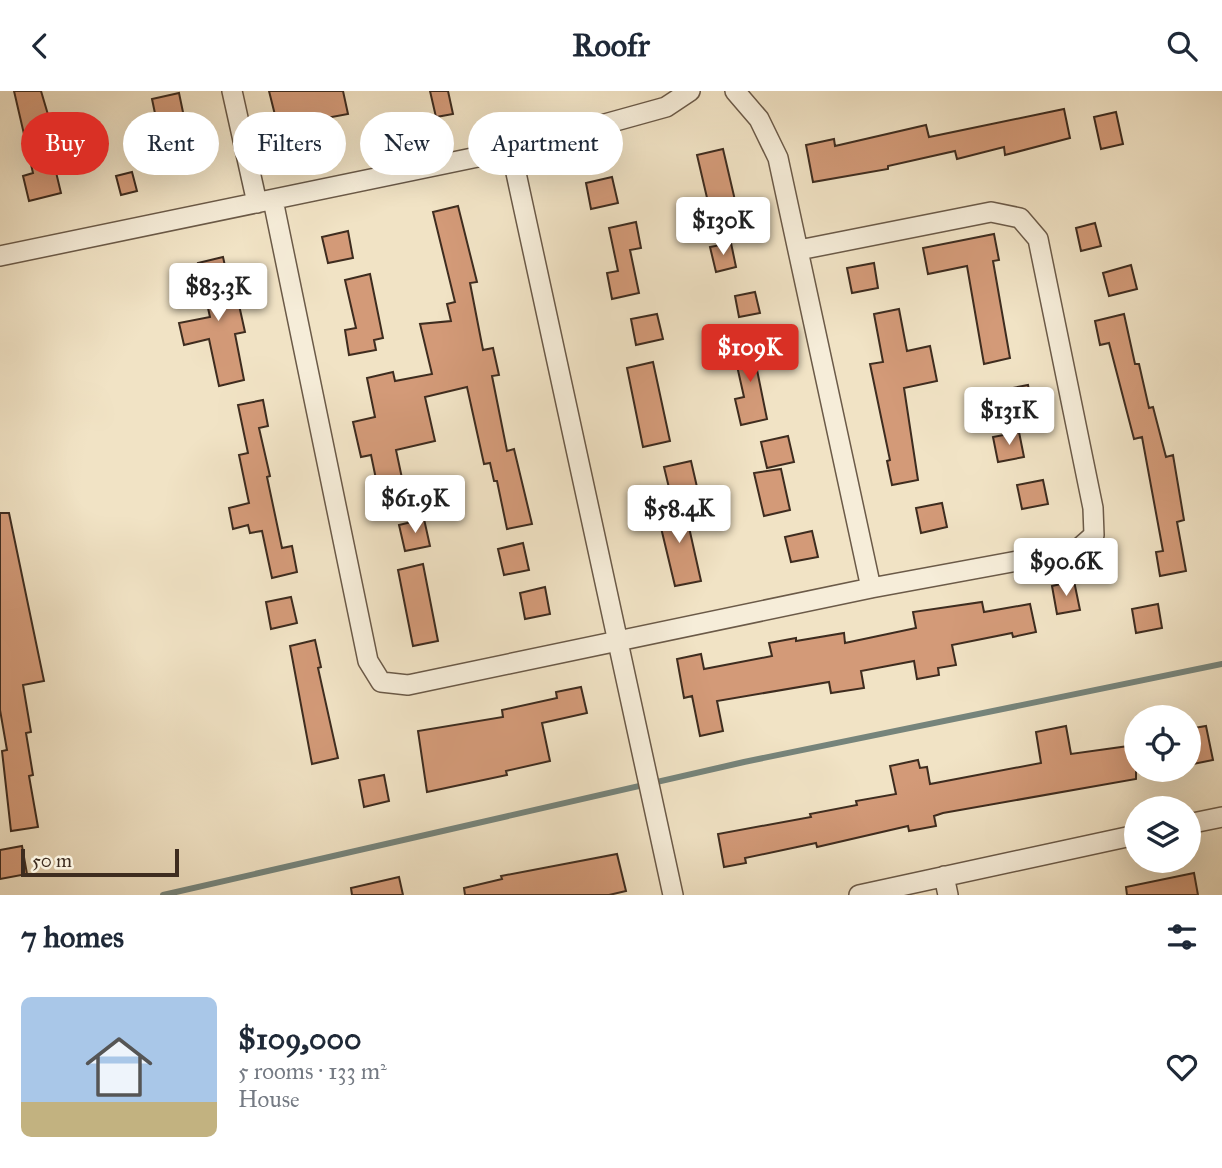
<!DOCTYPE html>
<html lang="en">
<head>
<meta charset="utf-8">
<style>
  body { margin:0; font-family:"IM FELL Great Primer",serif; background:#f6f6f7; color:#1f2937; height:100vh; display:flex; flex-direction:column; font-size:26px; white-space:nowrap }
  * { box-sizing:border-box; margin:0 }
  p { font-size:23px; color:#747a83 }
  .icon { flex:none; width:38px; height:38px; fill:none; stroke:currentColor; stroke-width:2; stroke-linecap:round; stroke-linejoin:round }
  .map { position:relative; height:804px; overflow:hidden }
  .sheet { display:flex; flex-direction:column; background:#fff; flex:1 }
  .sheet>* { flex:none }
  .banner { position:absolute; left:21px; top:21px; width:700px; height:63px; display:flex; gap:14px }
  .tools { position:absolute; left:1124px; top:614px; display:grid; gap:14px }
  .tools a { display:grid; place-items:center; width:77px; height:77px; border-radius:50%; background:#fff; box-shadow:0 7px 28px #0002; font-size:35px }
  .scale { position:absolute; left:21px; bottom:18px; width:158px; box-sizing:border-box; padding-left:7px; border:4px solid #3e2c1f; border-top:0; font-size:19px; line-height:24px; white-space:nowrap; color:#3e2c1f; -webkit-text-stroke:5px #f6edd9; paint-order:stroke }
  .price { position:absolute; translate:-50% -60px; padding:0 16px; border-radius:7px; background:#fff; color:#222; font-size:23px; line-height:46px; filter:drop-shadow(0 2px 4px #0008) }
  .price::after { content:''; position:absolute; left:50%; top:42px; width:21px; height:16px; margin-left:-10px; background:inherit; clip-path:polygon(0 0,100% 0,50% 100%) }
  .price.active { background:#d93025; color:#fff }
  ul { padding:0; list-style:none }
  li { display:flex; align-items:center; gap:21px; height:175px; padding:0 21px }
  li span { display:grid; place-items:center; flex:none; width:196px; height:140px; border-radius:10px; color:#555 }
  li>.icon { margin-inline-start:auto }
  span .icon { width:84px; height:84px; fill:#fffc; stroke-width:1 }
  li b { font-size:30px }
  h2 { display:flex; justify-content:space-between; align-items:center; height:84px; padding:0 21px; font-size:30px }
  .tag { padding:0 24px; border-radius:32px; background:#fff; box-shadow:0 7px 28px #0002; font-size:24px; line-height:63px }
  .tag.active { background:#d93025; color:#fff }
  header { display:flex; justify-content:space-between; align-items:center; height:91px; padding:0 21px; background:#fff; font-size:32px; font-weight:800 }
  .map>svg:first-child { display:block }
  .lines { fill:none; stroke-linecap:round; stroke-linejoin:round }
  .stream { stroke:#76847b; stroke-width:6 }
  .building { fill:#d39a78; stroke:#3e2c1f; stroke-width:2 }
  .minor-casing { stroke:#6b5a48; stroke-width:22 }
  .minor { stroke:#f6edd9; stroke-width:19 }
</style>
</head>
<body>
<header><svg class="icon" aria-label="back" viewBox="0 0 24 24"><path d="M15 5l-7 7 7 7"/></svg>Roofr<svg class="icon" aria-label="search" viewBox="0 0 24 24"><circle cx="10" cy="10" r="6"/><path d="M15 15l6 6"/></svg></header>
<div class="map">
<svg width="1222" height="804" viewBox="0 0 1222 804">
  <rect width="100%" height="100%" fill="#f1e3c5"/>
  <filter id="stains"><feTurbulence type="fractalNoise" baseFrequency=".00286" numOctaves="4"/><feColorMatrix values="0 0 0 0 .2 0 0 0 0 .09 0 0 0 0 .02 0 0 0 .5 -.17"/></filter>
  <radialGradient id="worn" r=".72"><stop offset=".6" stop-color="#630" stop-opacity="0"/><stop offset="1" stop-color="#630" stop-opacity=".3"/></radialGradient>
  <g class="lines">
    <!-- stream -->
    <path class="stream" d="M163 804 744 671 1222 573"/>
  </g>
  <!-- building -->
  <path class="building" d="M14 0H41L57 54 50 56 61 102 29 110 23 85 33 82Z
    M269 0H343L348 23 278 36Z
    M430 0H448L453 23 436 26Z
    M179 2 189 50 196 48 202 73 179 79 167 30 157 32 152 8Z
    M1064 18 1070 47 1005 64 1004 56 957 68 955 60 888 75V78L813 91 806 54 834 48 835 55 926 34 929 46Z
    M1116 21 1123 53 1101 58 1094 26Z
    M723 58 741 135 715 141 697 64Z
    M132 81 137 100 121 104 116 85Z
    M612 86 618 112 591 118 586 92Z
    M458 115 477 191 470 192 483 259 493 257 499 284 492 285 507 360 514 358 532 433 507 438 497 390H494L490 372 484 373 467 296 425 306 435 350 396 359 406 406 381 412 371 364 361 366 353 331 375 326 367 287 393 281 395 290 432 283 420 233 451 230 447 213 455 211 433 121Z
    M636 131 641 157 630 159 639 202 612 208 607 182 618 180 609 137Z
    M1095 132 1101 155 1081 160 1076 137Z
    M348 140 353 167 328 172 322 146Z
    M994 143 999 169 993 170 1010 267 984 273 967 175 928 183 923 157Z
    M731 152 736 176 716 181 710 156Z
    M223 166 234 215 239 214 245 241 235 243 244 289 219 295 209 248 184 254 179 232 210 226 198 172Z
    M874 172 878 197 852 202 847 177Z
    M1131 174 1137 198 1109 205 1103 182Z
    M370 183 383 247 374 249 376 259 349 264 345 239 356 237 345 189Z
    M755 201 760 222 739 226 735 205Z
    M899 218 907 260 930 255 937 290 904 297 918 389 892 394 887 370 890 369 870 273 883 271 874 223Z
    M657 223 663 248 636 254 631 228Z
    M1124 223 1135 273H1139L1149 317 1153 316 1166 366 1173 364 1184 429 1177 431 1186 480 1160 485 1156 461 1163 460 1142 346 1134 348 1109 252 1100 254 1095 230Z
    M760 251 765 272 756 274 767 328 741 334 735 308 744 306 733 257Z
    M653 271 670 350 643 356 627 277Z
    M1028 294 1033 319 1007 324 1002 299Z
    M263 309 268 335 259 337 270 385 267 386 282 457 292 455 297 481 272 487 262 440 250 442 248 434 233 438 229 417 249 412 239 364 248 362 238 314Z
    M1019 341 1024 366 998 371 993 346Z
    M788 345 794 371 767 377 761 351Z
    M691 370 697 396 670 401 664 376Z
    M781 378 790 419 764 425 754 382Z
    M1043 389 1048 413 1022 418 1017 394Z
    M942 412 947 436 921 442 916 417Z
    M684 414 701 490 675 495 657 420Z
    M0 422H9L44 590 23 594 31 641 26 642 33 684 29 685 38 736 11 740 2 660 7 659 0 619Z
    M424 428 430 455 405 460 399 434Z
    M812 440 818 466 791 471 785 446Z
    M523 452 529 479 504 484 498 458Z
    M423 473 438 550 413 555 398 479Z
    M1074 490 1080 519 1057 523 1052 495Z
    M545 496 550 523 525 528 520 502Z
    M291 506 297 532 271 538 266 511Z
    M982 511 984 521 1030 513 1036 541 1013 546 1012 542 952 554 956 574 938 577 939 584 917 588 914 570 861 580 864 597 831 602 829 591 717 610 723 640 700 645 692 605 684 607 677 568 701 563 704 578 772 565 769 552 796 547V550L844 542 845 552 916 537 913 521Z
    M1158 513 1162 537 1136 542 1132 518Z
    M315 549 321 576 318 577 338 667 312 673 290 555Z
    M581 596 587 622 542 632 550 670 506 680 507 684 427 701 418 640 503 626 502 619 557 607 556 601Z
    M1066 635 1071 663 1136 654V688L943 722 934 725 936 735 909 740 908 735 817 756 816 752 745 767 746 772 724 776 718 743 811 726 810 723 857 714 856 710 896 703 890 675 918 669 920 677 927 676 930 693 1041 672 1036 641Z
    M1206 635 1213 669 1188 674V638Z
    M384 684 389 710 364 716 359 689Z
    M22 755 27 783 0 788V759Z
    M617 763 626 800 609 804H465L464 797 502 788 501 785Z
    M1194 782 1198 804H1127L1126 796Z
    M399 786 403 804H352L351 797Z"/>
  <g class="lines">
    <!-- minor casing -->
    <g class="minor-casing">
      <path id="minor" d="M232 0 257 112
        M735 0 759 28 778 67 871 497
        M511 59 673 804
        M273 109 368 570 381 591 408 594 871 497 1077 459 1094 444 1093 417 1038 148 1020 127 991 121 799 159
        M0 165 511 59 666 16 690 0
        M1188 733 1222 726
        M944 785 948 804
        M859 804 1136 744"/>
    </g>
    <!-- minor -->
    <use href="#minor" class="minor"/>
  </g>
  <rect width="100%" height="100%" filter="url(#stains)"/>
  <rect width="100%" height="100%" fill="url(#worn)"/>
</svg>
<div class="tools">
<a><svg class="icon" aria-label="locate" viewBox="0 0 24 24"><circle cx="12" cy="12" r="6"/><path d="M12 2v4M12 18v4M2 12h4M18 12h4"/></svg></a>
<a><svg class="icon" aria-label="layers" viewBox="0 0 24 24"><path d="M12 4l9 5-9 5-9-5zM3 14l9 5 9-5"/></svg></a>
</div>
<div class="scale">50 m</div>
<b class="price" style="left:723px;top:166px">$130K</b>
<b class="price" style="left:218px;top:232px">$83.3K</b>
<b class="price active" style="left:750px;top:293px">$109K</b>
<b class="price" style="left:1009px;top:356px">$131K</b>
<b class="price" style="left:415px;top:444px">$61.9K</b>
<b class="price" style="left:679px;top:454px">$58.4K</b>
<b class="price" style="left:1066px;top:507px">$90.6K</b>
<div class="banner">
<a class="tag active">Buy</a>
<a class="tag">Rent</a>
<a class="tag">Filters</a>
<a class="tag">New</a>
<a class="tag">Apartment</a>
</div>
</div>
<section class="sheet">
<h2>7 homes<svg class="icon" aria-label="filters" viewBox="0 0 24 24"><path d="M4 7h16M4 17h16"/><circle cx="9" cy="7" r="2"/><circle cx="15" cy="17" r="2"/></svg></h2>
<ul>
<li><span style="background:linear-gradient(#a9c7e8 75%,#c2b280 0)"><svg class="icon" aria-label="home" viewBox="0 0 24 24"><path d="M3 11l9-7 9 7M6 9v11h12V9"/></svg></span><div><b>$109,000</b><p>5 rooms · 133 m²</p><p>House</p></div><svg class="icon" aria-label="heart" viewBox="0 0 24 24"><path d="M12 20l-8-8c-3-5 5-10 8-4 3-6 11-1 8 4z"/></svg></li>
</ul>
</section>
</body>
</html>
